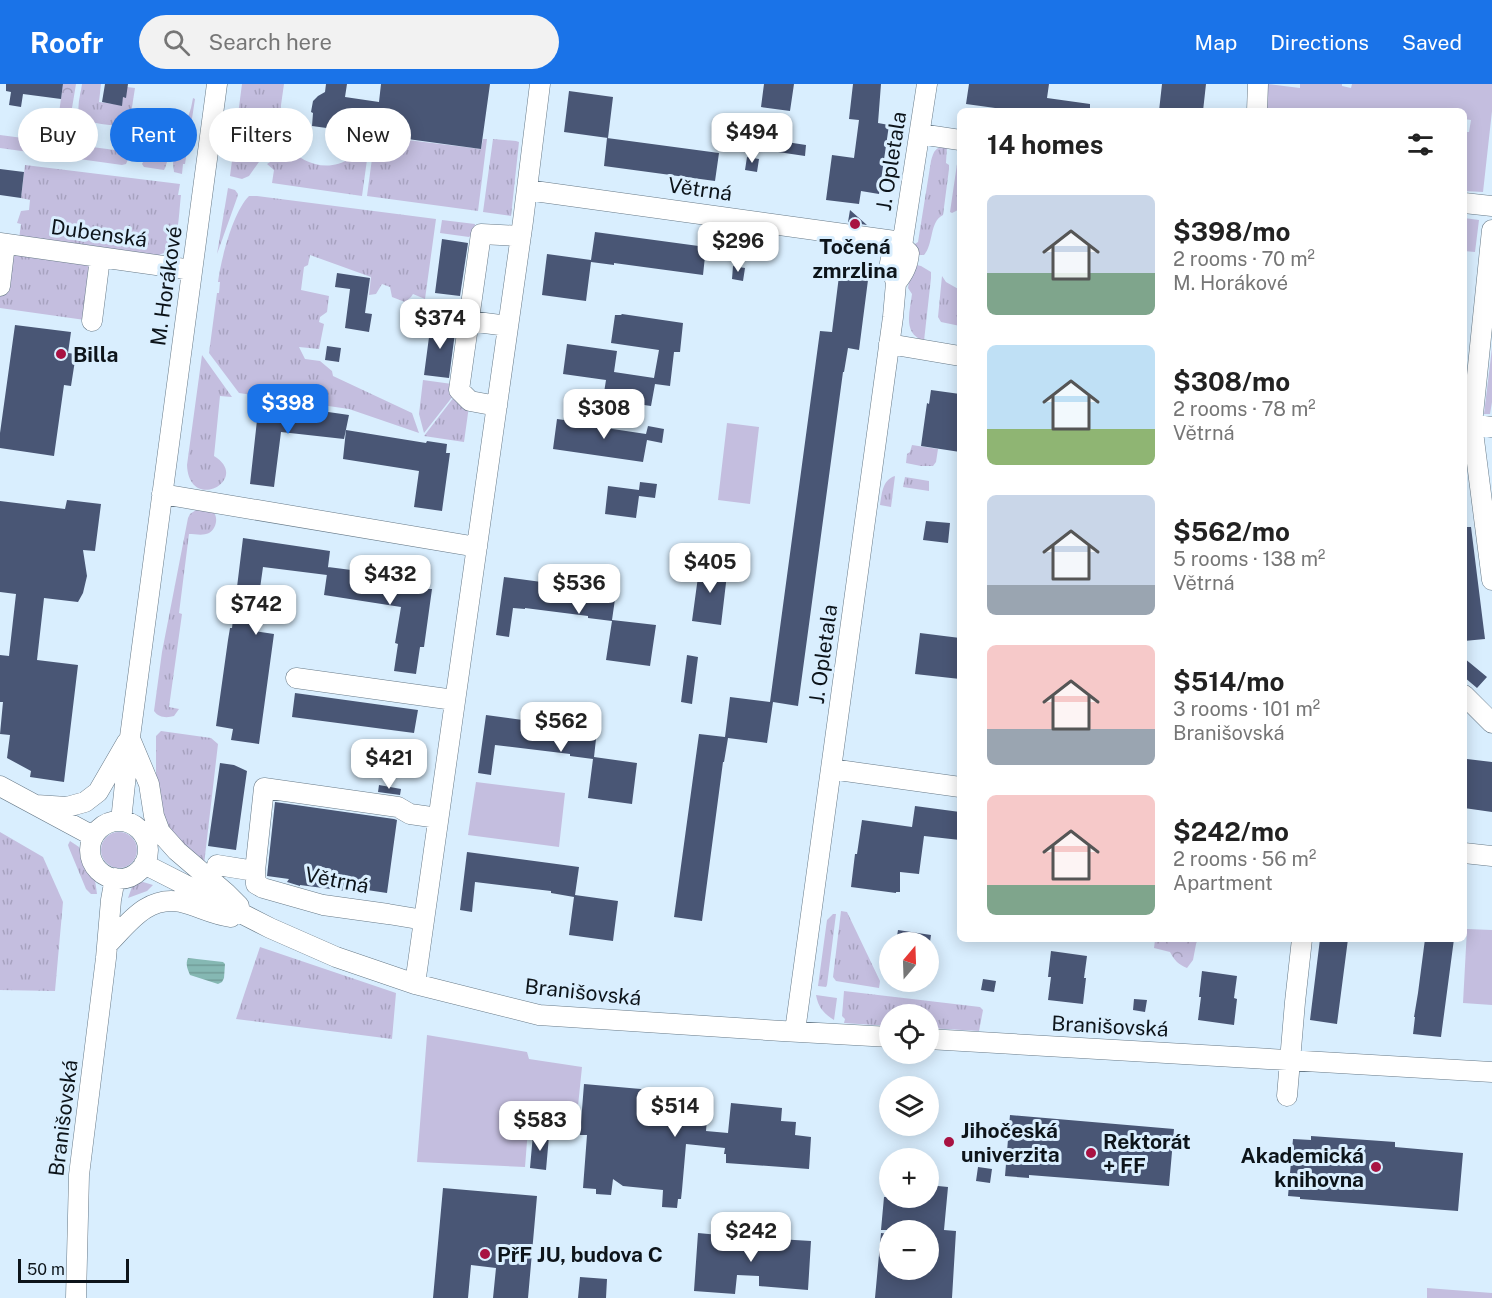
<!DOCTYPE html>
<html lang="en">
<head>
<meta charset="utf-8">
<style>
  body { margin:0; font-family:"Public Sans",sans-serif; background:#f2f2f2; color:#222; height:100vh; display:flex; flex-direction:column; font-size:22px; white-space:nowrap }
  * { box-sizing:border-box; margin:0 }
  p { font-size:20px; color:#767676 }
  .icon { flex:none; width:33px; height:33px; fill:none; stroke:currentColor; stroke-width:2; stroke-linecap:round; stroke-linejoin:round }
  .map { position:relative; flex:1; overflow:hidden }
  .drawer { position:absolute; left:957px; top:24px; width:510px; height:834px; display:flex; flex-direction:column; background:#fff; border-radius:9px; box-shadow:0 3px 15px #0003 }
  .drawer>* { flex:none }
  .guide { position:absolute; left:18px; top:24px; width:570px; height:54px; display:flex; gap:12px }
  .needle { width:39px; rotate:19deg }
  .tools { position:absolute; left:879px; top:848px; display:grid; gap:12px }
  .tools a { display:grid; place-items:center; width:60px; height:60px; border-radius:50%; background:#fff; box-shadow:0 3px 15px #0003; font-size:30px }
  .scale { position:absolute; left:18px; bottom:15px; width:111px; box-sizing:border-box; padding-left:6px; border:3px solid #0d141a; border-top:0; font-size:16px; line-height:21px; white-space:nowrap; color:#0d141a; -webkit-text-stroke:4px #d9eefe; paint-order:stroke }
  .price { position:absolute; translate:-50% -51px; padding:0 14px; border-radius:12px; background:#fff; color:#222; font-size:20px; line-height:39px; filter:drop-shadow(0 2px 3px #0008) }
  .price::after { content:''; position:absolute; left:50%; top:36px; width:18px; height:14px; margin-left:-9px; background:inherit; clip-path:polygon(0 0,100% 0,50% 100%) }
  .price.current { background:#1a73e8; color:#fff }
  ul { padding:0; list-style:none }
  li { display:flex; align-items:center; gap:18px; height:150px; padding:0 30px }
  li span { display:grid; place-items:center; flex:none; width:168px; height:120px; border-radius:9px; color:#555 }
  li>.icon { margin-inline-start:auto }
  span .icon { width:72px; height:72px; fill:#fffc; stroke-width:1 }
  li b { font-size:26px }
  h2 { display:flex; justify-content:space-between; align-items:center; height:72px; padding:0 30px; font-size:26px }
  .chip { padding:0 21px; border-radius:27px; background:#fff; box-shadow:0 3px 15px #0003; font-size:21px; line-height:54px }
  .chip.current { background:#1a73e8; color:#fff }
  header { display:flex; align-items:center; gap:36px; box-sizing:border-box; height:84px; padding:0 30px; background:#1a73e8; color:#fff }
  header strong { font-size:28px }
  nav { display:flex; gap:33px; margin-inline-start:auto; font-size:21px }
  .search { width:420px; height:54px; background:#f2f2f2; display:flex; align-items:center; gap:15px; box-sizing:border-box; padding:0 21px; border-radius:33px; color:#767676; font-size:22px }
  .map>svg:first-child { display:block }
  .grass { fill:url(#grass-tufts) }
  .park { fill:url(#park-crowns) }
  .garden { fill:#c4bedf }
  .water { fill:url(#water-rules) }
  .building { fill:#495675 }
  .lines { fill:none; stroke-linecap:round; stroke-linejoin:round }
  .minor-casing { stroke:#687a88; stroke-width:21 }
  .minor { stroke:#fff; stroke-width:20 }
  .poi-dot { fill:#a81242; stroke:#d9eefe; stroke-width:2 }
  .labels { text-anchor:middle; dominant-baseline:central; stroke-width:6; stroke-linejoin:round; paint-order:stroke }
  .street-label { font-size:21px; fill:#0d141a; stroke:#d9eefe }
  .poi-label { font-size:21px; font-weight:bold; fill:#0d141a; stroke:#d9eefe; text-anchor:start }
</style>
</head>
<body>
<header>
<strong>Roofr</strong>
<div class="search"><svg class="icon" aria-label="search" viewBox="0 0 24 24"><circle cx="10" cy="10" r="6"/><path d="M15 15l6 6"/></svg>Search here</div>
<nav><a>Map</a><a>Directions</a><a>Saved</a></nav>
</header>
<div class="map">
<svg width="1492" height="1214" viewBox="0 0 1492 1214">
  <defs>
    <pattern id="grass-tufts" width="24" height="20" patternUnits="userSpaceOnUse" patternTransform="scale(1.5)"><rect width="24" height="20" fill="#c4bedf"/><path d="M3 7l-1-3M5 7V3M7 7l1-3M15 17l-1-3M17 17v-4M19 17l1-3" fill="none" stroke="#a7a2bf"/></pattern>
    <pattern id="park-crowns" width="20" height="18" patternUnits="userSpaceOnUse" patternTransform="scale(1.5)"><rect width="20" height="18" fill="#c4bedf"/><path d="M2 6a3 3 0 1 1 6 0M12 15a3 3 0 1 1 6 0" fill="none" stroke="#a7a2bf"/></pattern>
    <pattern id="water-rules" width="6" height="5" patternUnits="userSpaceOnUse" patternTransform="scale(1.5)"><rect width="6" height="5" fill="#85b8b3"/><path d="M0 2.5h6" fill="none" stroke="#729d99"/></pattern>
  </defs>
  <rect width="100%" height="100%" fill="#d9eefe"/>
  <!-- grass -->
  <path class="grass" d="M82 0H101L99 18 121 21 123 13H125L127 3 135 4 129 42C118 41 83 42 79 29 77 20 81 9 82 0Z
    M242 0H284L277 49 283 54 264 76 261 75 249 92 242 95 230 92Z
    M193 14 195 15 185 80H183L182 90 174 88 173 79 191 24Z
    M179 38 180 40 165 84 164 86 144 83 142 80 144 76Z
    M0 51 115 66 117 56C118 56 125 57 126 58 133 62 129 74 126 80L122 81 0 64Z
    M375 52 481 65 483 55H487L478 127 367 112Z
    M370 54 362 112 272 99 274 86 267 80 278 73 287 61C301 80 329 89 350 74 358 68 361 58 370 54Z
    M493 55 516 57 519 58 511 132 483 128Z
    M947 62 946 79 949 81V85L943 131C929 138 934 160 924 171H913L915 160 918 158 931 77C934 67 935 63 947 62Z
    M957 80 960 81V125L952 129 950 128Z
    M25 81 180 100 178 111H181C179 126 179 155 170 165 166 169 161 170 156 172L19 155 21 140 17 139 21 127 29 126 30 116 21 114Z
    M228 104 235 106 238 110 237 114 217 170Z
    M249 112H257L436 135 425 215 413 210 411 213 405 218 392 213 390 203 382 200 376 210 369 211 371 193 310 171 308 181 304 183 301 206 329 212 327 228 320 233 319 238 324 240 319 265 299 263 305 275 320 277 332 287 333 292 412 329 419 349 349 325 239 309 209 269 217 209H219L220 198H218C221 175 233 128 249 112Z
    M442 136 475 140 474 149 469 153 440 149Z
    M5 160 100 174 92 237 0 224V202Z
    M912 180 921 182 931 188V194L924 257C902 249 910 228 912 210L908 204Z
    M942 192 946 198 960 206V242L941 238 938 233Z
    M433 215 464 218 462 231 431 227Z
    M202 271 232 313 220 312 214 372C252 395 189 430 187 381Z
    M423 296 452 300 453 312 424 349 419 330Z
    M454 313 469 322 464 358 424 352Z
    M912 361 938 365 936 378 933 382H921L906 379 907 370 910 368Z
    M895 392 891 423 880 421C882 410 882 396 895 392Z
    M905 393 929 397V407L903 403Z
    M199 424C203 424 206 424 209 425 220 429 217 445 209 449 203 452 195 450 189 450L179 529 182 530 169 623 179 625 174 632C167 634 159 634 154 627L162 568 188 434 190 430Z
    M161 647 211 654 218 660 203 789 177 774 156 711V652Z
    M0 748 43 773 63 818 55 907 0 906Z
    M70 757 79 763 82 769 86 782 95 796 97 810H91L86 805 69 764 68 761Z
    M143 798 153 801 147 807 128 814 133 800Z
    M841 827 847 828 880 897 879 904 836 897 833 893Z
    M833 830H836L827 901 826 903 818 902 827 836Z
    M260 863 396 909 392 955 236 935Z
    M844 907 980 923 983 926 979 947 929 944 928 930H890L889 942 844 939 845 935 842 932Z
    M816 911 837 914 834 936C824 930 818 923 816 911Z"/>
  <!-- park -->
  <path class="park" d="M63 0H76L71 30 59 29Z
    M1170 855H1197L1193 876 1187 884C1179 881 1174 876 1170 868L1154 864 1155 856 1162 857Z"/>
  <!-- garden -->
  <path class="garden" d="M1267 0 1300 4V0H1342V2L1351 4 1352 0H1492V27L1483 108 1464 107 1465 48H1469L1471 36 1464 35V27H1452L1443 25V27H1266Z
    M1464 134 1479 136 1475 168 1464 167Z
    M1492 264V318L1490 330H1484Z
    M727 339 759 343 750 420 718 416Z
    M476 698 565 709 559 763 468 751Z
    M101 766a18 18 0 1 1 36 0a18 18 0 1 1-36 0Z
    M1467 845 1492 846V921L1463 919Z
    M427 951 527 968 529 975 582 983 575 1051 528 1045 525 1083 417 1078Z
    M1427 1204 1492 1209V1214H1427Z"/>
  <!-- water -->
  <path class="water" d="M188 874 223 878 225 880 224 894 222 898 218 900 190 891C188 886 185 880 188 874Z"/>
  <!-- building -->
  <path class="building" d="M6 0H63L61 15 23 10 21 23 9 21 11 8 6 7Z
    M105 0H128L126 14 123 13 122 22 102 18Z
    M326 0H347L345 13 379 18 381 0H490L481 65 312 42 313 29 311 28 313 17 318 12 325 8Z
    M764 0H794L790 27 761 23Z
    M853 0H881L878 39 889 41 879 110 861 107 859 120 826 116 832 71 854 74 859 36 849 35Z
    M969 0H1049L1047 14 1090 20V27H1017L966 20Z
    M1162 0H1206L1203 27H1159Z
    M569 7 613 13 608 54 564 48Z
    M607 54 719 69 715 97 604 82Z
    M780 57 806 61 805 72 778 68Z
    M747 73 759 75 757 88 745 86Z
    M0 85 24 88 21 114 0 111Z
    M850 126 867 141 848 138Z
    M595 148 706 163 703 191 614 179V181L591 178 586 217 542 211 547 170 591 176Z
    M442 155 468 159 460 212 435 209Z
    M733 182 745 184 743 197 732 195Z
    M337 189 370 194 365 229 372 230 369 248 345 244 350 205 335 203Z
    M839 192 868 196 859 266 848 264 844 288H843L798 622 773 618 767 659 728 654 724 678H723L702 837 674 833 699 650 725 653 730 613 770 618 820 247 832 248Z
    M622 230 683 239 680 268H674L670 302 655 300 651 322 603 315 606 296 563 290 567 260 617 267 614 288 654 294 659 266 611 259 615 231H621Z
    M431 238 456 241 449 294 424 291Z
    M15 241 71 248 68 269 76 270 71 302 64 301 54 372 0 364V349Z
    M327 262 341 264 339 278 325 276Z
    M931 306 960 310V368L921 362 927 319 929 320Z
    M259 318 349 331 344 355 281 348 274 403 250 400Z
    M557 335 607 342 606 344 646 350 648 342 664 345 662 359 647 356 643 378 553 365Z
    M346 346 426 359 427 357 447 360 446 369H450L442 427 414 423 419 387 343 375Z
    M640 398 657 400 655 414 639 412 636 434 605 430 608 402 639 406Z
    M67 416 101 420 95 467 83 466 87 492 83 509 78 518 44 514 37 576 78 581 64 698 30 693 31 687 7 674 10 651 0 650 3 618H0V571L9 572 16 510 0 508V417L65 425Z
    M926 437 950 439 948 459 923 456Z
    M1464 443H1471L1485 555 1464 557Z
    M243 454 330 467 327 491 263 483 254 547 274 550 259 660 231 656 233 645 216 642 228 556 230 544H232Z
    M700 478 728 482 721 541 692 537Z
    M328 483 429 496 428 505H432L424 563H420L416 590 394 587 398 560 395 559 401 523 324 511Z
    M504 493 616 508 612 536 656 541 650 582 606 576 612 537 588 534V532L525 524V525L513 524 509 553 496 551Z
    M920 549 960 554V595L915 590Z
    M687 571 698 573 692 620 681 618Z
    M1464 574 1487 593 1477 604 1464 593Z
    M295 609 418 626 414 649 292 633Z
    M486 631 597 646 594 673 637 679 632 720 588 714 593 675 570 672V670L495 661 491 691 478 689Z
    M1467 675 1492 678V728L1464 724 1466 701H1464V696Z
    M220 679 234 681 247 687 236 766 208 762Z
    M379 701 401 705 400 711 378 708Z
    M275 718 394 735 397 736 387 809 347 803 346 807 300 801V802L287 798 289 795 267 792Z
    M915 722 960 728V756L924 752 919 790 900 788V808H896V809L851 803 855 770H857L862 736 912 743Z
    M467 768 579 783 575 811 618 817 613 857 569 851 574 813 551 809V807L475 798 472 828 460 826Z
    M898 846 931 851 930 858H896Z
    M1320 855H1348L1337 940 1310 936Z
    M1425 855H1454L1441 953 1413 950 1415 933H1414L1418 909Z
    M1051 867 1087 872 1084 894H1086L1083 920 1048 916 1051 893H1048Z
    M1202 887 1237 892 1234 914 1237 915 1234 941 1198 936 1201 913H1199Z
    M983 895 996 897 994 908 981 906Z
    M1134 915 1147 916 1145 928 1133 926Z
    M584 1000 709 1011 706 1047 728 1049 731 1019 782 1024 781 1037 796 1038 795 1051 811 1053 809 1085 726 1079V1070H724L725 1064 686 1060 682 1106 681 1115H678L677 1124 662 1123 663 1106 623 1102 613 1095 611 1111 596 1110V1105L583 1104 587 1051H580Z
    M1010 1031 1174 1045 1169 1102 1029 1091V1094L1005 1092Z
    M533 1050 549 1052 546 1086 530 1084Z
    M1311 1052 1395 1058V1063L1463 1069 1458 1127 1300 1115V1113L1288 1112 1293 1055 1311 1056Z
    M978 1083 992 1085 990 1099 976 1097Z
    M928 1101 948 1103 944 1146 956 1147 952 1214H875L881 1149 890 1150V1185H928V1146H881L884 1113H928Z
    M443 1104 537 1112 528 1214H493L496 1184 471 1181 468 1214H433Z
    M698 1149 740 1153 739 1162 762 1164V1154L811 1157 808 1206 759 1202V1192L737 1191 735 1210 694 1207Z
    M580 1193 607 1195 606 1214H578Z"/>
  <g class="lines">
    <!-- minor casing -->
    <g class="minor-casing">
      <path id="minor" d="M1257 27 1258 0
        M920 50 960 56
        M527 106 902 158
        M1464 119 1492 122
        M1492 146 1472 340 1492 496
        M0 159 192 186
        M902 162 927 0
        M896 199C904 189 908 181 909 169L902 162
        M0 202 5 160
        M92 237 100 174
        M469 237 508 242
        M889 260 960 272
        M497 322 470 317 459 306 481 150 521 152
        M1464 339 1492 343
        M162 410 477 463
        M296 594 454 616
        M1464 611 1492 639
        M131 657 149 700 154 732 160 748 177 767 226 809 239 822
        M831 685 960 703
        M0 702 93 752
        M36 721 67 723 85 718 98 708 127 658
        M121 737 130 653 217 0
        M90 766a29 29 0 1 1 58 0a29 29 0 1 1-58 0Z
        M1464 769 1492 772
        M144 780 270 844 336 873 415 900 539 931 782 947 890 953
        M217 781 255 787
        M424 836 388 830 323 821 263 804 256 800 255 787 264 704 398 723 410 730 438 734
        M107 861C128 840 147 811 181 818 198 822 213 831 231 833
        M415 900 523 137 540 0
        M795 947 893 233 896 199 890 179 893 166 902 162
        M928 955 1492 988
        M1287 1012 1295 918 1302 855
        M76 1214 79 1091 106 874 111 816 115 794"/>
    </g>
    <!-- minor -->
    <use href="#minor" class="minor"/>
  </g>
  <!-- markers -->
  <g class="poi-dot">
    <circle cx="855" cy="140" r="6"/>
    <circle cx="61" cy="270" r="6"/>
    <circle cx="949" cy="1058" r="6"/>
    <circle cx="1091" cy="1069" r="6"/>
    <circle cx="1376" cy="1083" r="6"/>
    <circle cx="485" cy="1170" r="6"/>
  </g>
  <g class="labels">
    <!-- street labels -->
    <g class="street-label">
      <text transform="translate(891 77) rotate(-81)">J. Opletala</text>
      <text transform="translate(700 105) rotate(8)">Větrná</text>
      <text transform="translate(99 149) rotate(8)">Dubenská</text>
      <text transform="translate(166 202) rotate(-82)">M. Horákové</text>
      <text transform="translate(823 570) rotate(-82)">J. Opletala</text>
      <text transform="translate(337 796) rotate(11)">Větrná</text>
      <text transform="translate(583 908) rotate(6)">Branišovská</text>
      <text transform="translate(1110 942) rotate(3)">Branišovská</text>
      <text transform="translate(63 1034) rotate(-83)">Branišovská</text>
    </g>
    <!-- poi labels -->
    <g class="poi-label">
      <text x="855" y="162" text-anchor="middle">Točená<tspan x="855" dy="24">zmrzlina</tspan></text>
      <text x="73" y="270">Billa</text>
      <text x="961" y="1046">Jihočeská<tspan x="961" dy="24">univerzita</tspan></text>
      <text x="1103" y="1057">Rektorát<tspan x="1103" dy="24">+ FF</tspan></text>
      <text x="1364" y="1071" text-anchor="end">Akademická<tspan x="1364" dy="24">knihovna</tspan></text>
      <text x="497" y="1170">PřF JU, budova C</text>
    </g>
  </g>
</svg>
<div class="tools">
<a><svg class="needle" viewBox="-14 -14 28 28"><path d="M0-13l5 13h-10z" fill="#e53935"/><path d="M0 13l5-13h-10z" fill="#767676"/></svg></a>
<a><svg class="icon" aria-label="locate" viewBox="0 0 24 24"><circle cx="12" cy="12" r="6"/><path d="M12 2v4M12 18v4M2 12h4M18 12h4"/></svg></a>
<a><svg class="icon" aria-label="layers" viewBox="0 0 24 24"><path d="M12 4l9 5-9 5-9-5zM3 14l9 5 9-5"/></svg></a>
<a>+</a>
<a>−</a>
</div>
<div class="scale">50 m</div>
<b class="price" style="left:752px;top:80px">$494</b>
<b class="price" style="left:738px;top:189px">$296</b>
<b class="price" style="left:440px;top:266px">$374</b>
<b class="price current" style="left:288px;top:351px">$398</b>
<b class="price" style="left:604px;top:356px">$308</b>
<b class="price" style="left:710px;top:510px">$405</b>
<b class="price" style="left:390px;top:522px">$432</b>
<b class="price" style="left:579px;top:531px">$536</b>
<b class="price" style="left:256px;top:552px">$742</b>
<b class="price" style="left:561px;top:669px">$562</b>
<b class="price" style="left:389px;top:706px">$421</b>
<b class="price" style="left:675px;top:1054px">$514</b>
<b class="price" style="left:540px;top:1068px">$583</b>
<b class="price" style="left:751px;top:1179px">$242</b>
<div class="guide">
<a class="chip">Buy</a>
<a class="chip current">Rent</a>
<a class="chip">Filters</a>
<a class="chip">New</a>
</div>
<section class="drawer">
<h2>14 homes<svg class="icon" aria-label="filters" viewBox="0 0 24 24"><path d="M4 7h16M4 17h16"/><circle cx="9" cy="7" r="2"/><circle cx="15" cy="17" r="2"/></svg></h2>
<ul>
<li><span style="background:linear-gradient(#c9d6e8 65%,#7fa58c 0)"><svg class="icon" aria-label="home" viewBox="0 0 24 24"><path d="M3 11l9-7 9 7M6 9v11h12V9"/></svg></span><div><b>$398/mo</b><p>2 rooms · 70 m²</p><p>M. Horákové</p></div></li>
<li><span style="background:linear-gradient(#bfe0f5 70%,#8fb573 0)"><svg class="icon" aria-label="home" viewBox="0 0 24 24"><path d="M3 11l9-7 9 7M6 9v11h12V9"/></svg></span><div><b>$308/mo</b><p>2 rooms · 78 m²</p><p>Větrná</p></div></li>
<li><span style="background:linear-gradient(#c9d6e8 75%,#9aa5b1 0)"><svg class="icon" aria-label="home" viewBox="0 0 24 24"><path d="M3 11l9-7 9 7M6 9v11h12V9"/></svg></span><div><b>$562/mo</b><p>5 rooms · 138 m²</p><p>Větrná</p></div></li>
<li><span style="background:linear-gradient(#f6c9c9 70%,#9aa5b1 0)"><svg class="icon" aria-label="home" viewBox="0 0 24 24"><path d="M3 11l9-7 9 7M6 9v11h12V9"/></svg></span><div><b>$514/mo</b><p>3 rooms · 101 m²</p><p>Branišovská</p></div></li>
<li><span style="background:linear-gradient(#f6c9c9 75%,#7fa58c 0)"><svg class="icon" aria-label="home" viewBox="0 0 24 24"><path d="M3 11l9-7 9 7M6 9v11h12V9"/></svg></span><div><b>$242/mo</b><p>2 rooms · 56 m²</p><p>Apartment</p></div></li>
</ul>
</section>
</div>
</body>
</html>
